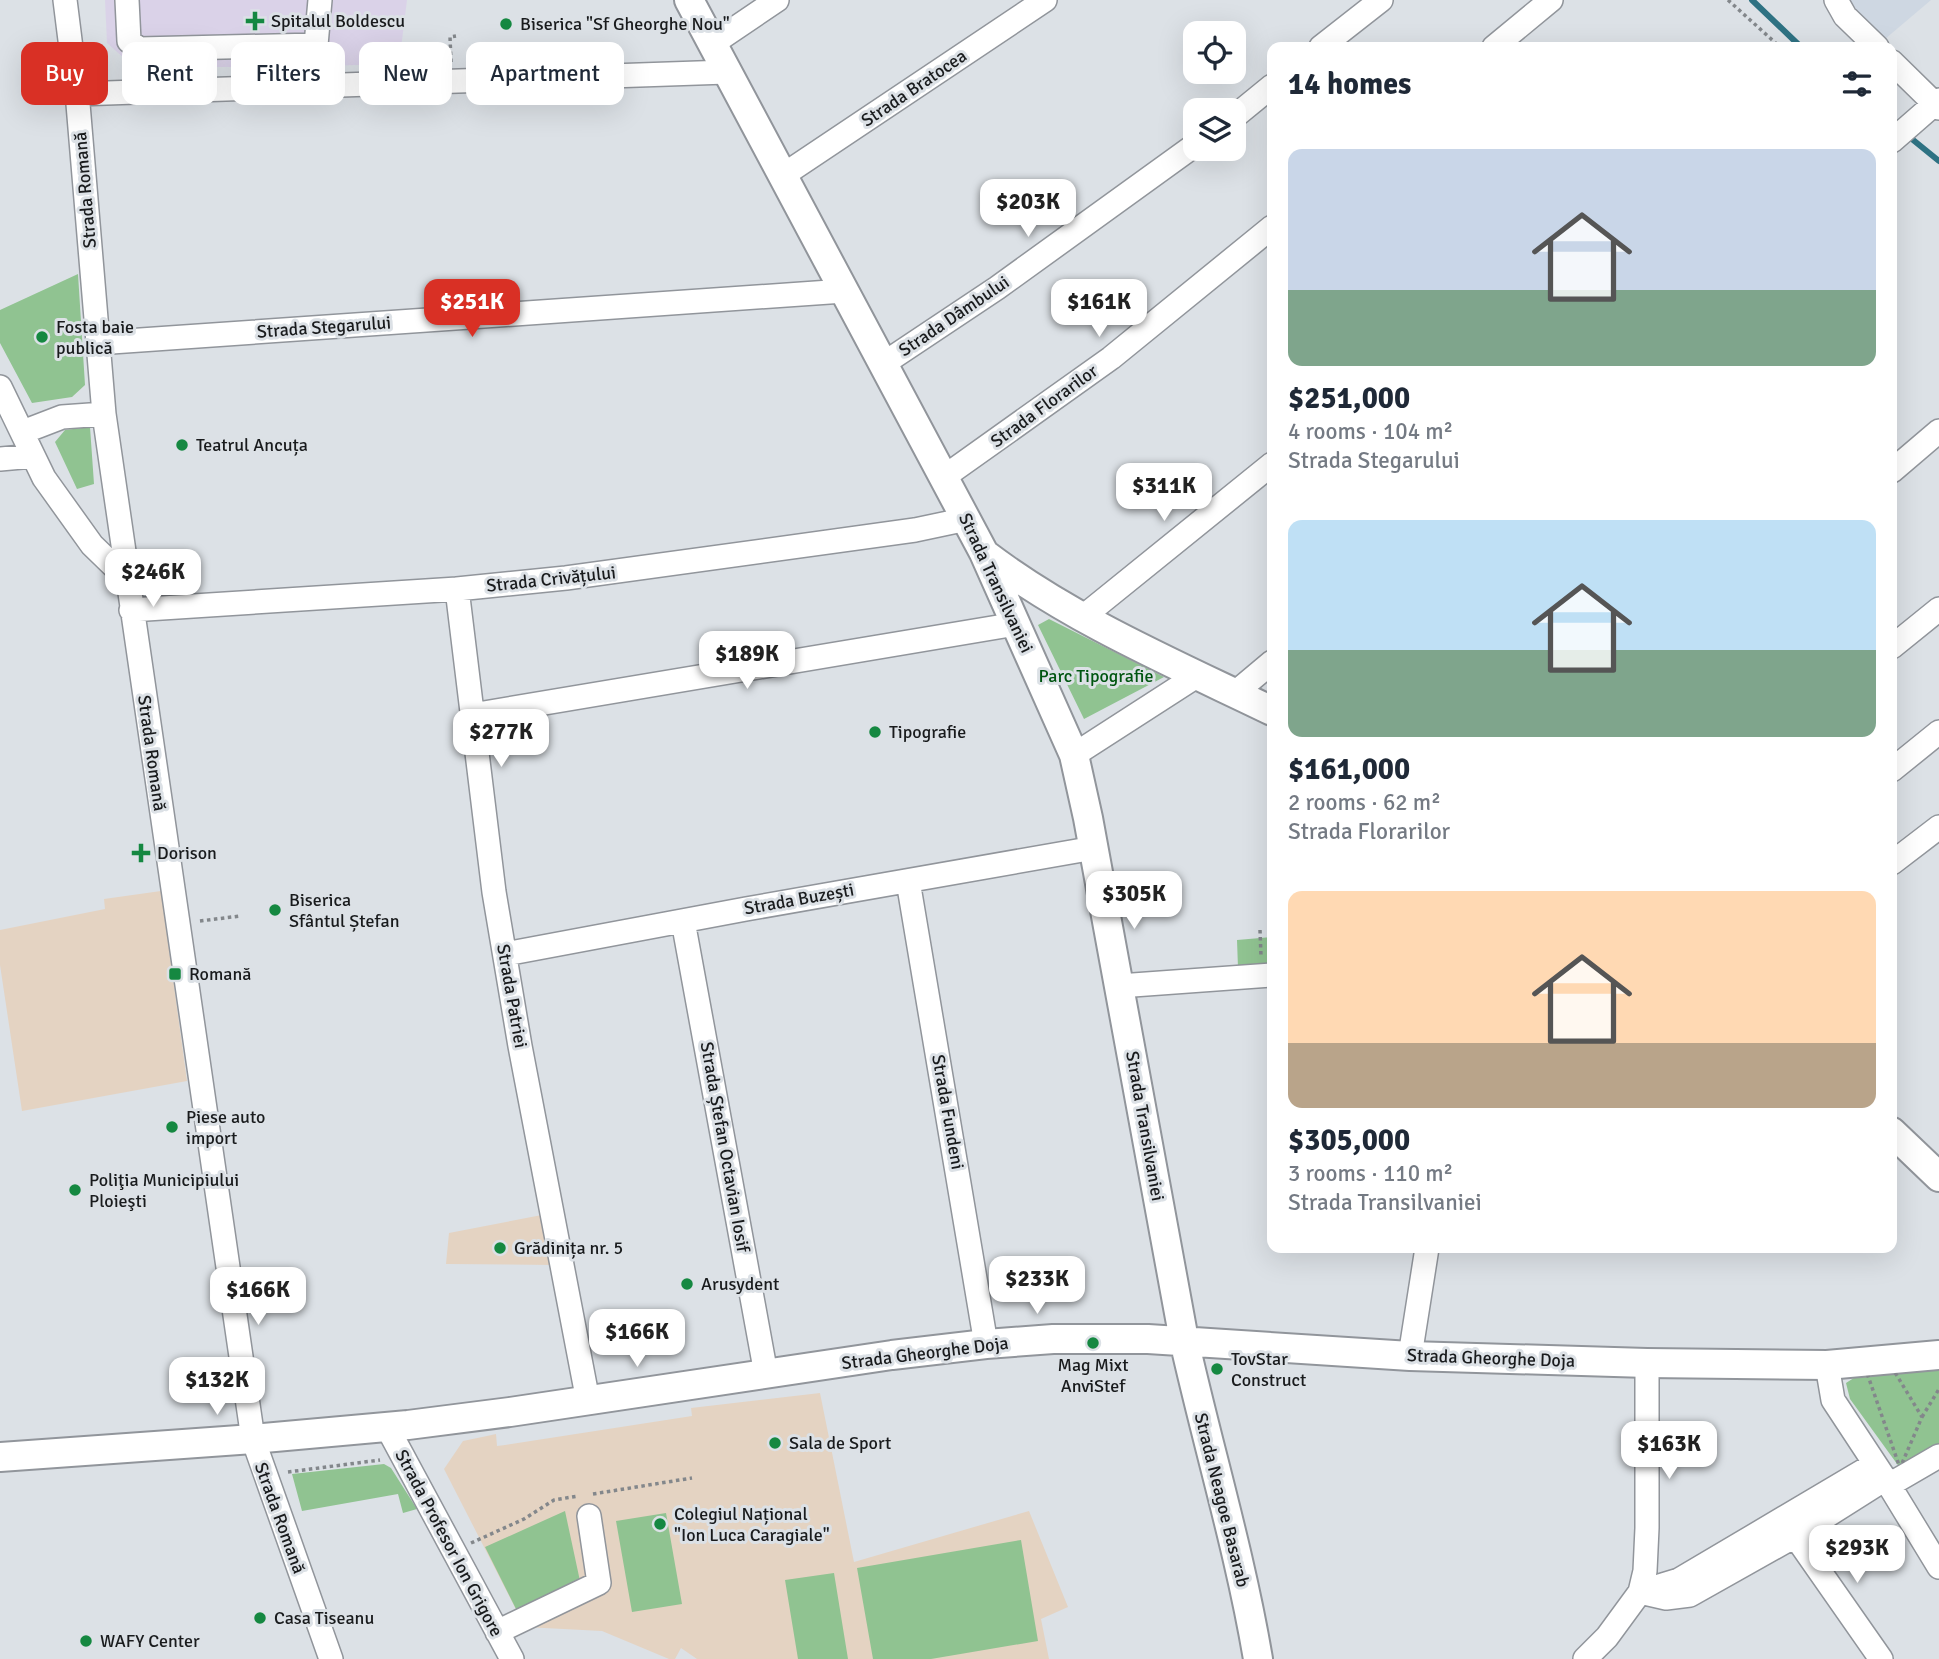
<!DOCTYPE html>
<html lang="en">
<head>
<meta charset="utf-8">
<style>
  body { margin:0; font-family:Signika,sans-serif; background:#f2f2f3; color:#1f2937; height:100vh; display:flex; flex-direction:column; font-size:26px; white-space:nowrap }
  * { box-sizing:border-box; margin:0 }
  p { font-size:23px; color:#747a83 }
  .icon { flex:none; width:38px; height:38px; fill:none; stroke:currentColor; stroke-width:2; stroke-linecap:round; stroke-linejoin:round }
  .map { position:relative; flex:1; overflow:hidden }
  .panel { position:absolute; left:1267px; top:42px; width:630px; height:1211px; display:flex; flex-direction:column; background:#fff; border-radius:14px; box-shadow:0 7px 28px #0002 }
  .panel>* { flex:none }
  .banner { position:absolute; left:21px; top:42px; width:665px; height:63px; display:flex; gap:14px }
  .tools { position:absolute; left:1183px; top:21px; display:grid; gap:14px }
  .tools a { display:grid; place-items:center; width:63px; height:63px; border-radius:14px; background:#fff; box-shadow:0 7px 28px #0002; font-size:35px }
  .price { position:absolute; translate:-50% -60px; padding:0 16px; border-radius:14px; background:#fff; color:#222; font-size:23px; line-height:46px; filter:drop-shadow(0 2px 4px #0008) }
  .price::after { content:''; position:absolute; left:50%; top:42px; width:21px; height:16px; margin-left:-10px; background:inherit; clip-path:polygon(0 0,100% 0,50% 100%) }
  .price.active { background:#d93025; color:#fff }
  ul { padding:0; list-style:none }
  li { display:grid; align-content:center; gap:14px; height:371px; padding:0 21px }
  li span { display:grid; place-items:center; height:217px; border-radius:14px; color:#555 }
  li>.icon { margin-inline-start:auto }
  span .icon { width:126px; height:126px; fill:#fffc; stroke-width:1 }
  li b { font-size:30px }
  h2 { display:flex; justify-content:space-between; align-items:center; height:84px; padding:0 21px; font-size:30px }
  .chip { padding:0 24px; border-radius:14px; background:#fff; box-shadow:0 7px 28px #0002; font-size:24px; line-height:63px }
  .chip.active { background:#d93025; color:#fff }
  .map>svg:first-child { display:block }
  .built { fill:#ced7e2 }
  .education { fill:#e4d3c2 }
  .medical { fill:#dad2e8 }
  .green { fill:#90c391 }
  .lines { fill:none; stroke-linecap:round; stroke-linejoin:round }
  .stream { stroke:#2e7283; stroke-width:6 }
  .minor-casing { stroke:#91959b; stroke-width:26 }
  .major-casing { stroke:#91959b; stroke-width:32 }
  .path { stroke:#83878b; stroke-width:3.5; stroke-dasharray:3.5 3.5; stroke-linecap:butt }
  .minor { stroke:#fff; stroke-width:23 }
  .major { stroke:#fff; stroke-width:28 }
  .poi-dot { fill:#158841; stroke:#dce1e6; stroke-width:2.5 }
  .labels { text-anchor:middle; dominant-baseline:central; stroke-width:6; stroke-linejoin:round; paint-order:stroke }
  .poi-label { font-size:18px; fill:#191b1d; stroke:#dce1e6; text-anchor:start }
  .street-label { font-size:18px; fill:#191b1d; stroke:#dce1e6 }
  .park-label { font-size:18px; fill:#005510; stroke:#dce1e6 }
</style>
</head>
<body>
<div class="map">
<svg width="1939" height="1659" viewBox="0 0 1939 1659">
  <rect width="100%" height="100%" fill="#dce1e6"/>
  <!-- built -->
  <path class="built" d="M1836 0H1931L1885 39Z"/>
  <!-- education -->
  <path class="education" d="M161 891 187 1081 22 1111 0 965V930L105 909 104 899Z
    M547 1214 555 1265 446 1264 449 1233Z
    M820 1393 854 1562 1029 1511 1068 1607 1041 1619 1049 1659H697L681 1648 675 1659H669L602 1631 525 1627 444 1469 463 1441 487 1436 496 1434 497 1446 505 1445 692 1416 691 1408Z"/>
  <!-- medical -->
  <path class="medical" d="M105 0H407L399 64 275 67H134L107 43Z"/>
  <!-- green -->
  <path class="green" d="M78 274 85 385 72 397 32 403 0 343V310Z
    M90 427 94 484 77 489 55 442 65 430Z
    M1049 619 1164 677 1084 719 1038 625Z
    M1272 937V966L1238 968 1237 940Z
    M1939 1363V1446L1900 1468 1850 1399 1846 1383 1860 1374Z
    M384 1464 391 1468 417 1509 403 1513 398 1494 302 1511 292 1474Z
    M565 1511 580 1581 517 1611 485 1547Z
    M666 1513 682 1604 632 1612 616 1521Z
    M1021 1540 1038 1641 931 1659H873L857 1568Z
    M834 1573 848 1659H798L785 1580Z"/>
  <g class="lines">
    <!-- stream -->
    <path class="stream" d="M1752 0 1801 47
      M1907 135 1939 161"/>
    <!-- minor casing -->
    <g class="minor-casing">
      <path id="minor" d="M65 0 78 104 104 414 253 1439 331 1659
        M127 0 129 41 139 49 316 45
        M1836 0 1845 16 1877 47
        M712 44 777 0
        M1321 47 1381 0
        M1494 47 1551 0
        M1892 62 1939 108
        M318 86 316 45 320 0
        M77 94 727 72
        M1234 117 1272 86
        M1892 141 1939 100
        M782 176 1045 0
        M97 343 844 291
        M883 364 997 288 1195 145
        M0 387 44 478 92 545 126 578
        M23 432 62 417 104 414
        M0 459 33 456
        M1892 471 1939 431
        M944 477 1111 358 1272 227
        M457 589 494 892 520 1046 588 1401
        M131 610 457 589 566 578 915 530 967 519
        M1084 616 1272 464
        M1892 647 1939 609
        M1235 693 1272 662
        M472 715 1016 624
        M1074 755 1198 675
        M1892 770 1939 732
        M1892 863 1939 827
        M908 881 986 1344
        M683 921 766 1374
        M505 954 746 909 1094 848
        M1119 986 1272 975
        M1410 1356 1427 1248
        M1827 1365 1833 1400 1889 1485 1939 1567
        M387 1427 512 1659
        M1889 1485 1939 1456
        M1795 1536 1881 1659
        M1643 1591 1679 1580 1875 1464
        M1640 1592 1666 1598 1690 1595 1795 1536 1885 1479
        M497 1632 599 1583 589 1516
        M1585 1659 1607 1637 1640 1592 1645 1571 1647 1528V1363"/>
    </g>
    <!-- major casing -->
    <g class="major-casing">
      <path id="major" d="M689 0 984 553 1074 755 1088 818 1184 1340C1208 1447 1240 1552 1258 1659
        M986 555C1072 620 1175 664 1272 711
        M1892 1132 1939 1177
        M0 1457 253 1439 408 1425 510 1412 892 1355 986 1344 1053 1339H1148L1410 1356 1647 1363 1827 1365 1939 1355"/>
    </g>
    <!-- path -->
    <path class="path" d="M1728 0 1780 47
      M451 62 450 37 456 36
      M200 921 240 916
      M1260 930 1261 956
      M1888 1361 1922 1417 1900 1468 1867 1373Z
      M1922 1417 1939 1389
      M288 1472 380 1460
      M593 1494 692 1478
      M471 1543 524 1519 554 1500 578 1496"/>
    <!-- minor -->
    <use href="#minor" class="minor"/>
    <!-- major -->
    <use href="#major" class="major"/>
  </g>
  <!-- markers -->
  <g class="poi-dot">
    <path d="M251.5 10.5h7v7h7v7h-7v7h-7v-7h-7v-7h7z"/>
    <circle cx="506" cy="24" r="7"/>
    <circle cx="42" cy="337" r="7"/>
    <circle cx="182" cy="445" r="7"/>
    <circle cx="875" cy="732" r="7"/>
    <path d="M137.5 842.5h7v7h7v7h-7v7h-7v-7h-7v-7h7z"/>
    <circle cx="275" cy="910" r="7"/>
    <rect x="168" y="967" width="14" height="14" rx="3.5"/>
    <circle cx="172" cy="1127" r="7"/>
    <circle cx="75" cy="1190" r="7"/>
    <circle cx="500" cy="1248" r="7"/>
    <circle cx="687" cy="1284" r="7"/>
    <circle cx="1093" cy="1343" r="7"/>
    <circle cx="1217" cy="1369" r="7"/>
    <circle cx="775" cy="1443" r="7"/>
    <circle cx="660" cy="1524" r="7"/>
    <circle cx="260" cy="1618" r="7"/>
    <circle cx="86" cy="1641" r="7"/>
  </g>
  <g class="labels">
    <!-- poi labels -->
    <g class="poi-label">
      <text x="271" y="21">Spitalul Boldescu</text>
      <text x="520" y="24">Biserica "Sf Gheorghe Nou"</text>
      <text x="56" y="327">Fosta baie<tspan x="56" dy="21">publică</tspan></text>
      <text x="196" y="445">Teatrul Ancuța</text>
      <text x="889" y="732">Tipografie</text>
      <text x="157" y="853">Dorison</text>
      <text x="289" y="900">Biserica<tspan x="289" dy="21">Sfântul Ștefan</tspan></text>
      <text x="189" y="974">Romană</text>
      <text x="186" y="1117">Piese auto<tspan x="186" dy="21">import</tspan></text>
      <text x="89" y="1180">Poliţia Municipiului<tspan x="89" dy="21">Ploieşti</tspan></text>
      <text x="514" y="1248">Grădinița nr. 5</text>
      <text x="701" y="1284">Arusydent</text>
      <text x="1231" y="1359">TovStar<tspan x="1231" dy="21">Construct</tspan></text>
      <text x="1093" y="1365" text-anchor="middle">Mag Mixt<tspan x="1093" dy="21">AnviStef</tspan></text>
      <text x="789" y="1443">Sala de Sport</text>
      <text x="674" y="1514">Colegiul Național<tspan x="674" dy="21">"Ion Luca Caragiale"</tspan></text>
      <text x="274" y="1618">Casa Tiseanu</text>
      <text x="100" y="1641">WAFY Center</text>
    </g>
    <!-- street labels -->
    <g class="street-label">
      <text transform="translate(914 88) rotate(-34)">Strada Bratocea</text>
      <text transform="translate(85 190) rotate(-95)">Strada Romană</text>
      <text transform="translate(954 316) rotate(-34)">Strada Dâmbului</text>
      <text transform="translate(324 327) rotate(-4)">Strada Stegarului</text>
      <text transform="translate(1044 406) rotate(-36)">Strada Florarilor</text>
      <text transform="translate(551 579) rotate(-6)">Strada Crivățului</text>
      <text transform="translate(996 583) rotate(65)">Strada Transilvaniei</text>
      <text transform="translate(152 753) rotate(82)">Strada Romană</text>
      <text transform="translate(799 899) rotate(-10)">Strada Buzești</text>
      <text transform="translate(512 996) rotate(80)">Strada Patriei</text>
      <text transform="translate(948 1112) rotate(80)">Strada Fundeni</text>
      <text transform="translate(1145 1126) rotate(80)">Strada Transilvaniei</text>
      <text transform="translate(725 1147) rotate(80)">Strada Ștefan Octavian Iosif</text>
      <text transform="translate(925 1353) rotate(-7)">Strada Gheorghe Doja</text>
      <text transform="translate(1491 1358) rotate(2)">Strada Gheorghe Doja</text>
      <text transform="translate(1222 1500) rotate(76)">Strada Neagoe Basarab</text>
      <text transform="translate(280 1518) rotate(70)">Strada Romană</text>
      <text transform="translate(449 1543) rotate(62)">Strada Profesor Ion Grigore</text>
    </g>
    <!-- park labels -->
    <g class="park-label">
      <text x="1096" y="676">Parc Tipografie</text>
    </g>
  </g>
</svg>
<div class="tools">
<a><svg class="icon" aria-label="locate" viewBox="0 0 24 24"><circle cx="12" cy="12" r="6"/><path d="M12 2v4M12 18v4M2 12h4M18 12h4"/></svg></a>
<a><svg class="icon" aria-label="layers" viewBox="0 0 24 24"><path d="M12 4l9 5-9 5-9-5zM3 14l9 5 9-5"/></svg></a>
</div>
<b class="price" style="left:1028px;top:239px">$203K</b>
<b class="price active" style="left:472px;top:339px">$251K</b>
<b class="price" style="left:1099px;top:339px">$161K</b>
<b class="price" style="left:1164px;top:523px">$311K</b>
<b class="price" style="left:153px;top:609px">$246K</b>
<b class="price" style="left:747px;top:691px">$189K</b>
<b class="price" style="left:501px;top:769px">$277K</b>
<b class="price" style="left:1134px;top:931px">$305K</b>
<b class="price" style="left:1037px;top:1316px">$233K</b>
<b class="price" style="left:258px;top:1327px">$166K</b>
<b class="price" style="left:637px;top:1369px">$166K</b>
<b class="price" style="left:217px;top:1417px">$132K</b>
<b class="price" style="left:1669px;top:1481px">$163K</b>
<b class="price" style="left:1857px;top:1585px">$293K</b>
<div class="banner">
<a class="chip active">Buy</a>
<a class="chip">Rent</a>
<a class="chip">Filters</a>
<a class="chip">New</a>
<a class="chip">Apartment</a>
</div>
<section class="panel">
<h2>14 homes<svg class="icon" aria-label="filters" viewBox="0 0 24 24"><path d="M4 7h16M4 17h16"/><circle cx="9" cy="7" r="2"/><circle cx="15" cy="17" r="2"/></svg></h2>
<ul>
<li><span style="background:linear-gradient(#c9d6e8 65%,#7fa58c 0)"><svg class="icon" aria-label="home" viewBox="0 0 24 24"><path d="M3 11l9-7 9 7M6 9v11h12V9"/></svg></span><div><b>$251,000</b><p>4 rooms · 104 m²</p><p>Strada Stegarului</p></div></li>
<li><span style="background:linear-gradient(#bfe0f5 60%,#7fa58c 0)"><svg class="icon" aria-label="home" viewBox="0 0 24 24"><path d="M3 11l9-7 9 7M6 9v11h12V9"/></svg></span><div><b>$161,000</b><p>2 rooms · 62 m²</p><p>Strada Florarilor</p></div></li>
<li><span style="background:linear-gradient(#ffd9b3 70%,#b9a48a 0)"><svg class="icon" aria-label="home" viewBox="0 0 24 24"><path d="M3 11l9-7 9 7M6 9v11h12V9"/></svg></span><div><b>$305,000</b><p>3 rooms · 110 m²</p><p>Strada Transilvaniei</p></div></li>
</ul>
</section>
</div>
</body>
</html>
